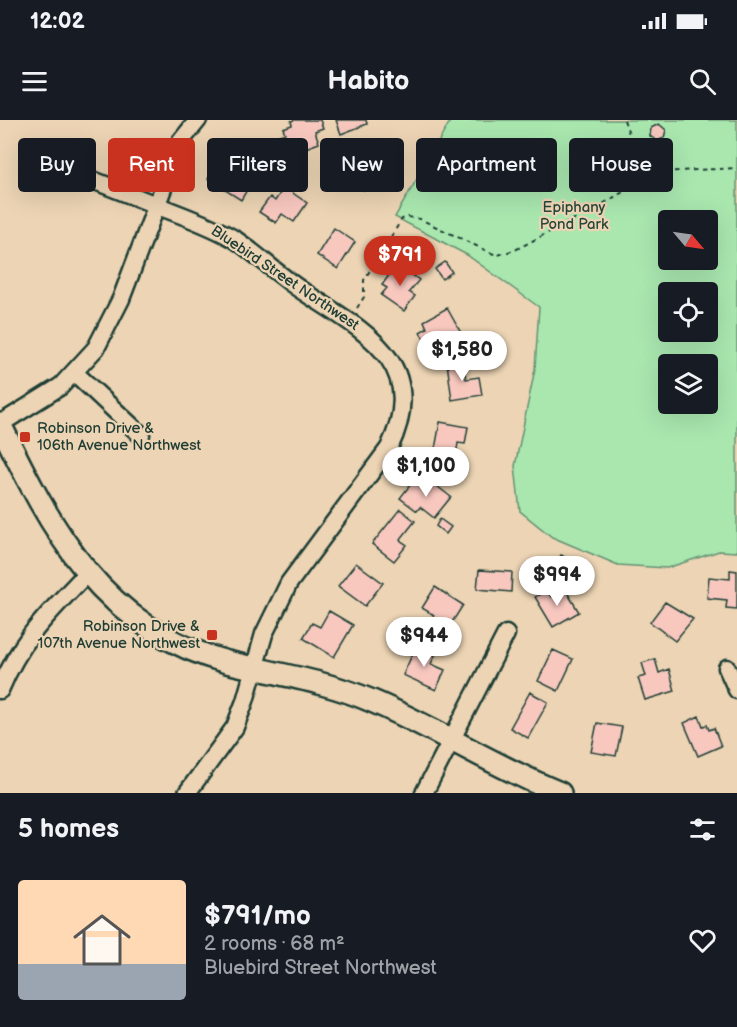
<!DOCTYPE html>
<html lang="en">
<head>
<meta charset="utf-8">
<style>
  body { margin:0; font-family:"Balsamiq Sans",sans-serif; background:#20242c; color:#f1f3f6; height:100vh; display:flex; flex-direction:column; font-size:22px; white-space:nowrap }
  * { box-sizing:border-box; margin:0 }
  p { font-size:20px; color:#9ea1a6 }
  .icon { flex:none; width:33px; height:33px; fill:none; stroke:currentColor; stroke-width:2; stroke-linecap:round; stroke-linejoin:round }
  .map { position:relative; height:673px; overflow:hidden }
  .panel { display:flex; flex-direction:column; background:#171b24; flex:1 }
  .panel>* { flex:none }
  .banner { position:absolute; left:18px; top:18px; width:702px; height:54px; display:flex; gap:12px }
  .needle { width:39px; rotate:119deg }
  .tools { position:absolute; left:658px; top:90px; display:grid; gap:12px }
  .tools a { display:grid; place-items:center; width:60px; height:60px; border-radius:6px; background:#171b24; box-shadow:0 6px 24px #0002; font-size:30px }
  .price { position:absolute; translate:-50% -51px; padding:0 14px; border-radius:21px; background:#fff; color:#222; font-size:20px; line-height:39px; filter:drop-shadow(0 2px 3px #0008) }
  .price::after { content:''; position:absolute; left:50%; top:36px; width:18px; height:14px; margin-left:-9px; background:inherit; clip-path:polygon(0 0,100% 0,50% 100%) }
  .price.current { background:#c8321e; color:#fff }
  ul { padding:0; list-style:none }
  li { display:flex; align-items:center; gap:18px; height:150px; padding:0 18px }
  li+li { border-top:2px solid #363941 }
  li span { display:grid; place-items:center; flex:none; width:168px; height:120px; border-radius:6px; color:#555 }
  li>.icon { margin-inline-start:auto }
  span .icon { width:72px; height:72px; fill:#fffc; stroke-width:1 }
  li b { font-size:26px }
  h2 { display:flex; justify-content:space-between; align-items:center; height:72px; padding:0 18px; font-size:26px }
  .chip { padding:0 21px; border-radius:6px; background:#171b24; box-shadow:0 6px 24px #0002; font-size:21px; line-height:54px }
  .chip.current { background:#c8321e; color:#fff }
  .status { display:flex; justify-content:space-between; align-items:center; height:42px; padding:0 30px; background:#171b24; direction:ltr }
  .status svg { height:16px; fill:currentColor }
  header { display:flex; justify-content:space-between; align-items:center; height:78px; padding:0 18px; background:#171b24; font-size:27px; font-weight:600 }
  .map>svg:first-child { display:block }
  .green { fill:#a9e7af; stroke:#649272; stroke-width:1.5; fill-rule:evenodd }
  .building { fill:#f8c8bf; stroke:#1f3d34; stroke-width:1.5 }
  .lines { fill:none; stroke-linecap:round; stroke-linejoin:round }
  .minor-casing { stroke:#1f3d34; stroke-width:21 }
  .tertiary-casing { stroke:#1f3d34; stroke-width:26 }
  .path { stroke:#1f3d34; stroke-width:2; stroke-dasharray:4.5 4.5; stroke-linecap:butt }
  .minor { stroke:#ecd4b4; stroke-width:16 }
  .tertiary { stroke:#ecd4b4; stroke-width:21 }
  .poi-dot { fill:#c8321e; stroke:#ecd4b4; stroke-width:2 }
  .labels { text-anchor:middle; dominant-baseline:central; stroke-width:4.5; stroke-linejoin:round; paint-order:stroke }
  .park-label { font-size:15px; fill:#26463a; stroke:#ecd4b4 }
  .street-label { font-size:15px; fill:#1f3d34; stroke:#ecd4b4 }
  .poi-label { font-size:15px; fill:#1f3d34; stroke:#ecd4b4; text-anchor:start }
</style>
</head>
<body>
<div class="status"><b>12:02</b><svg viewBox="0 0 49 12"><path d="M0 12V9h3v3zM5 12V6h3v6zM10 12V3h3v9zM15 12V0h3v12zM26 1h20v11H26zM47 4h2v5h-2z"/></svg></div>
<header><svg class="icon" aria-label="menu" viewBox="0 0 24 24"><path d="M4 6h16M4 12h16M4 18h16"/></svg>Habito<svg class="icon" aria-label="search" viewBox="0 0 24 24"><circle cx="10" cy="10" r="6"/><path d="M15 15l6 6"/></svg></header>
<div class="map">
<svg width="737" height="673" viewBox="0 0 737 673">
  <rect width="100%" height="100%" fill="#ecd4b4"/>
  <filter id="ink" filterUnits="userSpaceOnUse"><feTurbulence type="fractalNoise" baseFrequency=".0167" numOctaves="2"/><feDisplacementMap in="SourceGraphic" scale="12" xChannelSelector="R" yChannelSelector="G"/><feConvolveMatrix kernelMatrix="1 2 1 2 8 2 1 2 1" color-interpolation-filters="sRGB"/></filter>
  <g filter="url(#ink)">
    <!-- green -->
    <path class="green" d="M451 0H737V432L719 431 667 448 618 445 552 417 520 391 515 346 535 249 539 187 467 135 395 97ZM669 100H708V140H669ZM669 172H708V212H669ZM669 244H708V284H669Z"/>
    <!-- building -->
    <path class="building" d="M294 0H320L323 8 315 11 319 23 279 38 272 18 285 13 283 8 292 5 291 1Z
      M336 0H366L367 4 341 14Z
      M659 4 666 10 664 18 657 21 650 16 651 8Z
      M219 40 237 51 241 43 257 53 241 80 208 59Z
      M359 46 373 55 364 70 350 62Z
      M284 67 307 83 294 102 282 94 276 103 259 92 270 77 275 81Z
      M334 108 355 122 338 149 317 135Z
      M445 142 452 152 442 159 435 149Z
      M397 144 419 160 409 172 415 176 404 191 381 175 387 168 382 165Z
      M447 188 461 213 430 230 420 212 427 208 424 201Z
      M463 241 466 259 479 257 482 275 452 280 447 243Z
      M440 302 468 307 465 324 458 323 455 343 433 340Z
      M414 360 428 371 433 363 451 377 434 398 420 387 417 391 400 378Z
      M400 389 415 401 400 420 407 425 394 441 372 424Z
      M440 399 451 407 446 414 436 406Z
      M561 435 568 439 562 452 554 449Z
      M356 443 383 463 365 486 338 466Z
      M479 450 512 452 511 472 477 469Z
      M730 450 737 451V489L726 488 727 480 707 478 709 457 730 459Z
      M435 467 463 485 446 512 430 502 434 495 422 488Z
      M565 469 579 492 553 507 535 477 547 470 551 477Z
      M665 482 693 499 675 521 650 502Z
      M329 491 353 505 334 537 303 518 312 503 320 507Z
      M417 524 436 533 431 544 445 550 436 570 403 555Z
      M553 530 573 539 558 571 538 561Z
      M655 539 659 553 669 549 675 571 645 580 638 558 646 556 642 543Z
      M530 572 548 582 528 618 510 608Z
      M699 596 703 606 707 605 709 610 714 608 721 626 698 636 684 603Z
      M597 603 622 607 616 636 591 632Z"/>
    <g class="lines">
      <!-- minor casing -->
      <g class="minor-casing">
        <path id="minor" d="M80 55C105 65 131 75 156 85 183 96 211 105 236 120 258 135 278 155 301 170 361 210 431 241 389 328L289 463 264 514 245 581 235 607 187 673
          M75 253 141 315
          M0 304 61 266 96 228 121 179 181 21 198 0
          M727 548 737 570
          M0 570C22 517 48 494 87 453
          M424 673 506 514"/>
      </g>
      <!-- tertiary casing -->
      <g class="tertiary-casing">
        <path id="tertiary" d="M0 304C52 411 102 508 227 542 276 554 326 561 372 581 436 608 495 647 560 673"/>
      </g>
      <!-- path -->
      <path class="path" d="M624 0 636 33 644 44 657 52 737 48
        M626 70 636 35
        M357 188 364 177V160L402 99 408 97 420 99 491 133 498 135 515 130 601 85 657 52"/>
      <!-- minor -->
      <use href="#minor" class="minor"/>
      <!-- tertiary -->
      <use href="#tertiary" class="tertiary"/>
    </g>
  </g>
  <!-- markers -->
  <g class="poi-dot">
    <rect x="19" y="311" width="12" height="12" rx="3"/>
    <rect x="206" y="509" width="12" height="12" rx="3"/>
  </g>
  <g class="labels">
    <!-- park labels -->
    <g class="park-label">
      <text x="574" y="87">Epiphany<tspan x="574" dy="17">Pond Park</tspan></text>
    </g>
    <!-- street labels -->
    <g class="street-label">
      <text transform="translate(285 158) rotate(34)">Bluebird Street Northwest</text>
    </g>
    <!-- poi labels -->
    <g class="poi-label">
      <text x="37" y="308">Robinson Drive &amp;<tspan x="37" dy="17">106th Avenue Northwest</tspan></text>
      <text x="200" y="506" text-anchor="end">Robinson Drive &amp;<tspan x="200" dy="17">107th Avenue Northwest</tspan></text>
    </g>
  </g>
</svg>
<div class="tools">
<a><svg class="needle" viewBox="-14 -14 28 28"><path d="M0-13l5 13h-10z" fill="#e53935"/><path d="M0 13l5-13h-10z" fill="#9ea1a6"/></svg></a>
<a><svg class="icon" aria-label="locate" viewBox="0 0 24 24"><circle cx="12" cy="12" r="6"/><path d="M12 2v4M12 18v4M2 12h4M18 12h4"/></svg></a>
<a><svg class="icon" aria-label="layers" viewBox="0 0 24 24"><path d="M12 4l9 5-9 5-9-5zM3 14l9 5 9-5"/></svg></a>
</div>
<b class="price current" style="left:400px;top:167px">$791</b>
<b class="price" style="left:462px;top:262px">$1,580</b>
<b class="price" style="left:426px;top:378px">$1,100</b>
<b class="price" style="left:557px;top:487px">$994</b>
<b class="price" style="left:424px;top:548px">$944</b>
<div class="banner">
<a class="chip">Buy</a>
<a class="chip current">Rent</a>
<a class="chip">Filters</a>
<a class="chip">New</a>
<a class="chip">Apartment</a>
<a class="chip">House</a>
</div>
</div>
<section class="panel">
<h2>5 homes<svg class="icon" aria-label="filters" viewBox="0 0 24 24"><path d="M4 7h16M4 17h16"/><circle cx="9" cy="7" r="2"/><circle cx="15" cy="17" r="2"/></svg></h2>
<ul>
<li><span style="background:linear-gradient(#ffd9b3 70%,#9aa5b1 0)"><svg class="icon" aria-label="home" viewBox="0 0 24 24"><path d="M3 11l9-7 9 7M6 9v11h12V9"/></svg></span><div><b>$791/mo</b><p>2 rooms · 68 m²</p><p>Bluebird Street Northwest</p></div><svg class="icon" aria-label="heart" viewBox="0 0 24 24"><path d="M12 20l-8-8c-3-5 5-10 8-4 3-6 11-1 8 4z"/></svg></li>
</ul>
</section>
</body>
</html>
